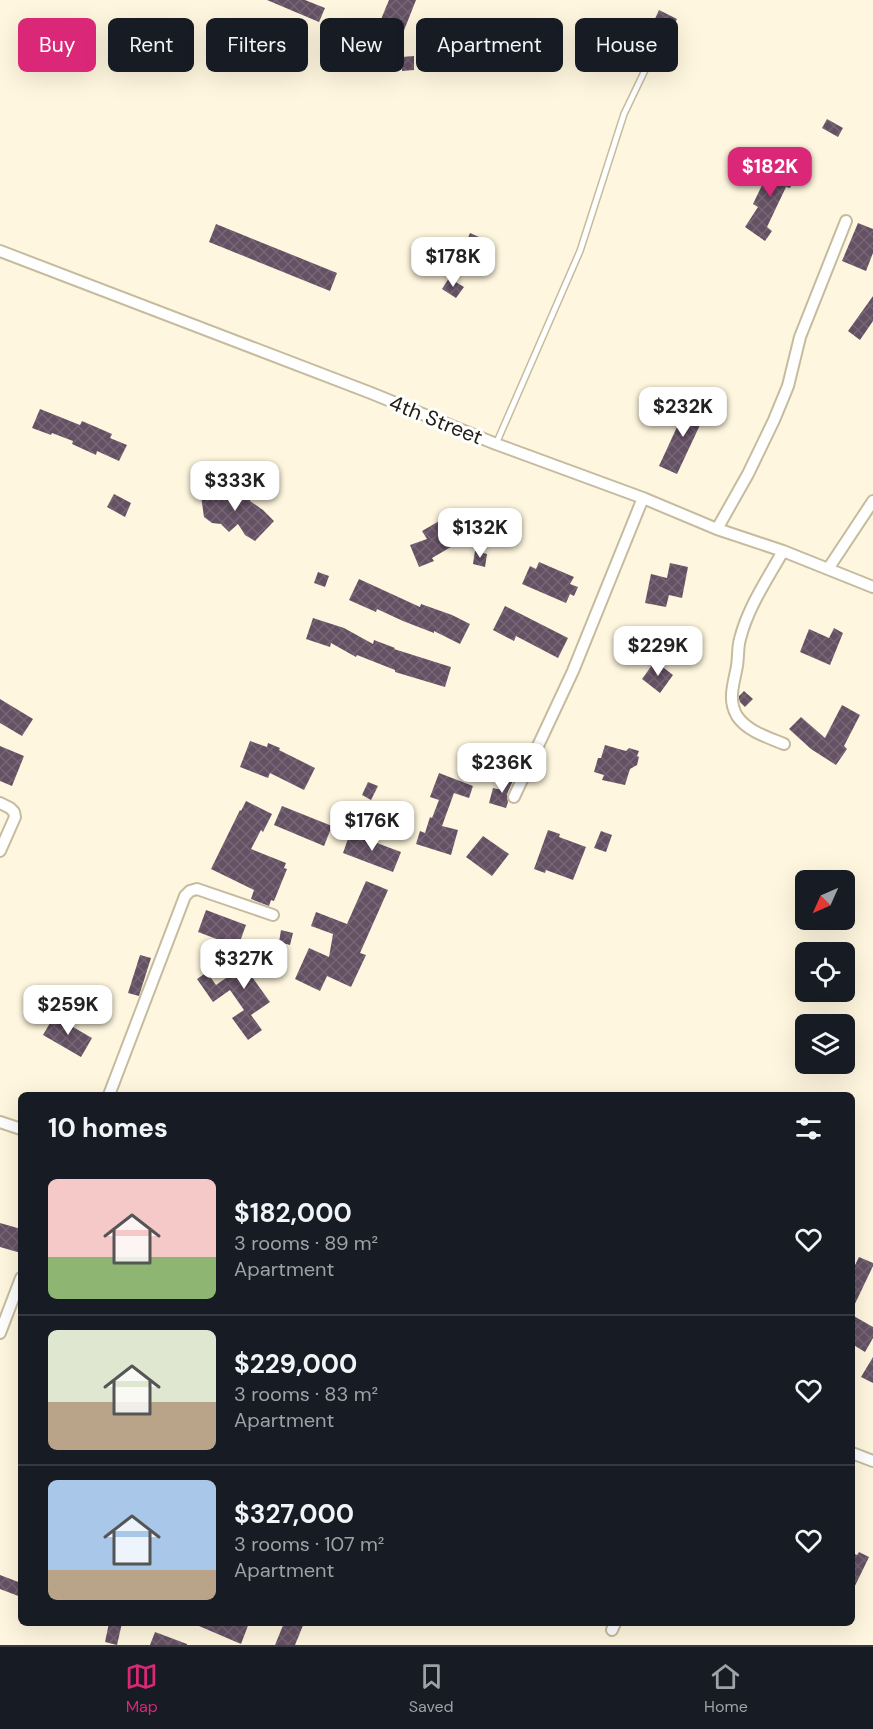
<!DOCTYPE html>
<html lang="en">
<head>
<meta charset="utf-8">
<style>
  body { margin:0; font-family:"DM Sans",sans-serif; background:#20242c; color:#f1f3f6; height:100vh; display:flex; flex-direction:column; font-size:22px; white-space:nowrap }
  * { box-sizing:border-box; margin:0 }
  p { font-size:20px; color:#9ea1a6 }
  .icon { flex:none; width:33px; height:33px; fill:none; stroke:currentColor; stroke-width:2; stroke-linecap:round; stroke-linejoin:round }
  .map { position:relative; flex:1; overflow:hidden }
  .panel { position:absolute; left:18px; top:1092px; width:837px; height:534px; display:flex; flex-direction:column; background:#171b24; border-radius:9px; box-shadow:0 6px 24px #0002 }
  .panel>* { flex:none }
  .banner { position:absolute; left:18px; top:18px; width:837px; height:54px; display:flex; gap:12px }
  .needle { width:39px; rotate:225deg }
  .tools { position:absolute; left:795px; top:870px; display:grid; gap:12px }
  .tools a { display:grid; place-items:center; width:60px; height:60px; border-radius:9px; background:#171b24; box-shadow:0 6px 24px #0002; font-size:30px }
  .price { position:absolute; translate:-50% -51px; padding:0 14px; border-radius:12px; background:#fff; color:#222; font-size:20px; line-height:39px; filter:drop-shadow(0 2px 3px #0008) }
  .price::after { content:''; position:absolute; left:50%; top:36px; width:18px; height:14px; margin-left:-9px; background:inherit; clip-path:polygon(0 0,100% 0,50% 100%) }
  .price.on { background:#db2777; color:#fff }
  ul { padding:0; list-style:none }
  li { display:flex; align-items:center; gap:18px; height:150px; padding:0 30px }
  li+li { border-top:2px solid #363941 }
  li span { display:grid; place-items:center; flex:none; width:168px; height:120px; border-radius:9px; color:#555 }
  li>.icon { margin-inline-start:auto }
  span .icon { width:72px; height:72px; fill:#fffc; stroke-width:1 }
  li b { font-size:26px }
  h2 { display:flex; justify-content:space-between; align-items:center; height:72px; padding:0 30px; font-size:26px }
  .chip { padding:0 21px; border-radius:9px; background:#171b24; box-shadow:0 6px 24px #0002; font-size:21px; line-height:54px }
  .chip.on { background:#db2777; color:#fff }
  .dock { display:flex; justify-content:space-around; align-items:center; height:84px; border-top:2px solid #363941; background:#171b24; font-size:16px; color:#9ea1a6 }
  .dock a { display:grid; justify-items:center; gap:3px }
  .dock .on { color:#db2777 }
  .map>svg:first-child { display:block }
  .building { fill:url(#building-cross-hatch) }
  .lines { fill:none; stroke-linecap:round; stroke-linejoin:round }
  .service-casing { stroke:#c5bc9f; stroke-width:8 }
  .minor-casing { stroke:#c5bc9f; stroke-width:14 }
  .service { stroke:#fff; stroke-width:5 }
  .minor { stroke:#fff; stroke-width:10 }
  .labels { text-anchor:middle; dominant-baseline:central; stroke-width:6; stroke-linejoin:round; paint-order:stroke }
  .street-label { font-size:21px; fill:#232015; stroke:#fff }
</style>
</head>
<body>
<div class="map">
<svg width="873" height="1645" viewBox="0 0 873 1645">
  <defs>
    <pattern id="building-cross-hatch" width="8" height="8" patternUnits="userSpaceOnUse" patternTransform="scale(1.5)"><rect width="8" height="8" fill="#655164"/><path d="M0 0l8 8M0 8l8-8" fill="none" stroke="#776675"/></pattern>
  </defs>
  <rect width="100%" height="100%" fill="#fef6de"/>
  <!-- building -->
  <path class="building" d="M267 0H305L325 8 319 22Z
    M389 0H416L401 38 377 29Z
    M659 10 677 19 671 32 653 23Z
    M414 56V70L402 71V57Z
    M827 119 843 128 838 137 822 128Z
    M774 160 798 172 790 188 786 187 767 227 772 231 765 241 745 227 758 207 753 204Z
    M858 223 873 229V253L866 271 842 261Z
    M216 224 337 273 330 291 209 242Z
    M470 233 486 240 481 252 465 245Z
    M431 242 452 246 450 255 429 251Z
    M449 278 464 287 456 298 442 289Z
    M873 296V321L860 340 848 331Z
    M689 401 707 410 677 474 659 466Z
    M40 409 80 425 82 421 112 434 110 438 127 445 119 461 97 451 96 455 72 444 73 441 52 433 51 435 32 428Z
    M238 469 250 470 261 477 255 489 235 480Z
    M200 489 244 490 251 498 250 501 263 510 274 521 255 541 245 535 238 524 229 532 221 524 212 523 204 517Z
    M114 494 131 503 125 517 107 507Z
    M441 520 447 530 461 522 470 536 432 558 434 561 419 567 410 545 427 539 422 531Z
    M475 551 487 554 485 567 473 564Z
    M539 562 574 577 570 584 578 587 574 596 570 594 566 603 522 584 530 566 536 569Z
    M670 563 688 567 682 598 669 595 666 607 645 603 651 574 667 578Z
    M318 572 329 576 325 587 314 583Z
    M359 579 420 607 421 604 452 615 470 624 460 644 434 631V633L403 621 377 609 376 612 349 600Z
    M505 606 568 638 558 658 516 636 514 641 493 630Z
    M313 618 344 628 373 644 374 640 395 648 394 649 451 667 445 687 395 672V670L357 655 356 657 331 643 330 647 306 639Z
    M834 628 843 633 830 665 800 652 809 629 829 638Z
    M655 661 673 675 660 693 642 679Z
    M744 691 753 699 745 707 740 702 739 699V696Z
    M0 699 33 719 22 736 0 723Z
    M842 705 860 715 844 746 847 749 836 765 811 749 789 729 801 717 825 738Z
    M250 741 267 747 268 743 280 748 279 750 315 768 304 790 270 773 268 778 240 767Z
    M605 745 626 751 629 748 639 751 637 756 639 757 637 765 630 769 625 785 602 780 604 775 594 772 598 758H601Z
    M0 746 24 756 12 786 0 781Z
    M512 772 516 774 507 794 508 802 506 808 489 803 493 788 502 790Z
    M439 773 473 786 469 798 454 793 442 826 458 830 451 855 416 844 420 831 425 833 430 817 432 818 439 800 430 797Z
    M368 782 378 786 371 800 362 795Z
    M246 801 272 814 263 832 261 830 251 849 286 863 284 868 287 869 274 901 271 900 269 906 251 899 254 890 211 869 240 810 241 811Z
    M282 806 332 826 324 846 274 825Z
    M548 830 560 834 559 837 586 847 573 880 546 870 545 873 534 869Z
    M601 831 612 835 606 852 594 848Z
    M350 833 401 852 393 872 343 853Z
    M483 836 509 854 492 876 466 857Z
    M366 881 388 890 360 953 366 955 351 987 327 976 320 991 295 979 309 948 329 957 333 934 311 926 316 912 347 924Z
    M206 910 246 925 238 947 198 932Z
    M281 930 293 933 290 945 279 942Z
    M273 945 281 957 252 977 270 1002 251 1015 262 1030 248 1040 232 1018 244 1010 230 990 213 1002 197 979 207 972 216 985Z
    M140 955 151 958 139 996 128 993Z
    M54 1016 92 1038 81 1057 43 1035Z
    M0 1223 21 1229V1253L0 1247Z
    M859 1257 873 1263V1266L852 1310V1271Z
    M852 1315 873 1327V1338L865 1352 852 1344Z
    M873 1357V1383L861 1377Z
    M859 1552 869 1557 852 1592V1553L857 1555Z
    M0 1575 21 1583V1597L0 1589Z
    M109 1623H122L117 1645 105 1642Z
    M192 1623H249L241 1644Z
    M284 1623H304L295 1645H275Z
    M155 1632 187 1644V1645H150Z"/>
  <g class="lines">
    <!-- service casing -->
    <g class="service-casing">
      <path id="service" d="M496 444 580 251 624 114 657 45"/>
    </g>
    <!-- minor casing -->
    <g class="minor-casing">
      <path id="minor" d="M0 251 371 393 496 444 643 498 717 529 783 551 873 587
        M717 529 748 474 774 420 788 386 800 337 846 221
        M783 551C767 580 748 607 740 639 737 649 739 660 736 671 733 686 728 701 737 716 747 731 767 737 784 744
        M828 569 873 501
        M514 797 573 671 643 498
        M0 803 10 808 14 812 15 817 0 851
        M109 1095 185 896 190 891 197 889 273 915
        M0 1122 21 1129
        M0 1333 21 1278
        M852 1453 873 1461
        M612 1630 615 1623"/>
    </g>
    <!-- service -->
    <use href="#service" class="service"/>
    <!-- minor -->
    <use href="#minor" class="minor"/>
  </g>
  <g class="labels">
    <!-- street labels -->
    <g class="street-label">
      <text transform="translate(436 420) rotate(22)">4th Street</text>
    </g>
  </g>
</svg>
<div class="tools">
<a><svg class="needle" viewBox="-14 -14 28 28"><path d="M0-13l5 13h-10z" fill="#e53935"/><path d="M0 13l5-13h-10z" fill="#9ea1a6"/></svg></a>
<a><svg class="icon" aria-label="locate" viewBox="0 0 24 24"><circle cx="12" cy="12" r="6"/><path d="M12 2v4M12 18v4M2 12h4M18 12h4"/></svg></a>
<a><svg class="icon" aria-label="layers" viewBox="0 0 24 24"><path d="M12 4l9 5-9 5-9-5zM3 14l9 5 9-5"/></svg></a>
</div>
<b class="price on" style="left:770px;top:198px">$182K</b>
<b class="price" style="left:453px;top:288px">$178K</b>
<b class="price" style="left:683px;top:438px">$232K</b>
<b class="price" style="left:235px;top:512px">$333K</b>
<b class="price" style="left:480px;top:559px">$132K</b>
<b class="price" style="left:658px;top:677px">$229K</b>
<b class="price" style="left:502px;top:794px">$236K</b>
<b class="price" style="left:372px;top:852px">$176K</b>
<b class="price" style="left:244px;top:990px">$327K</b>
<b class="price" style="left:68px;top:1036px">$259K</b>
<div class="banner">
<a class="chip on">Buy</a>
<a class="chip">Rent</a>
<a class="chip">Filters</a>
<a class="chip">New</a>
<a class="chip">Apartment</a>
<a class="chip">House</a>
</div>
<section class="panel">
<h2>10 homes<svg class="icon" aria-label="filters" viewBox="0 0 24 24"><path d="M4 7h16M4 17h16"/><circle cx="9" cy="7" r="2"/><circle cx="15" cy="17" r="2"/></svg></h2>
<ul>
<li><span style="background:linear-gradient(#f6c9c9 65%,#8fb573 0)"><svg class="icon" aria-label="home" viewBox="0 0 24 24"><path d="M3 11l9-7 9 7M6 9v11h12V9"/></svg></span><div><b>$182,000</b><p>3 rooms · 89 m²</p><p>Apartment</p></div><svg class="icon" aria-label="heart" viewBox="0 0 24 24"><path d="M12 20l-8-8c-3-5 5-10 8-4 3-6 11-1 8 4z"/></svg></li>
<li><span style="background:linear-gradient(#dfe7d0 60%,#b9a48a 0)"><svg class="icon" aria-label="home" viewBox="0 0 24 24"><path d="M3 11l9-7 9 7M6 9v11h12V9"/></svg></span><div><b>$229,000</b><p>3 rooms · 83 m²</p><p>Apartment</p></div><svg class="icon" aria-label="heart" viewBox="0 0 24 24"><path d="M12 20l-8-8c-3-5 5-10 8-4 3-6 11-1 8 4z"/></svg></li>
<li><span style="background:linear-gradient(#a9c7e8 75%,#b9a48a 0)"><svg class="icon" aria-label="home" viewBox="0 0 24 24"><path d="M3 11l9-7 9 7M6 9v11h12V9"/></svg></span><div><b>$327,000</b><p>3 rooms · 107 m²</p><p>Apartment</p></div><svg class="icon" aria-label="heart" viewBox="0 0 24 24"><path d="M12 20l-8-8c-3-5 5-10 8-4 3-6 11-1 8 4z"/></svg></li>
</ul>
</section>
</div>
<nav class="dock">
<a class="on"><svg class="icon" aria-label="map" viewBox="0 0 24 24"><path d="M3 6l6-2 6 2 6-2v14l-6 2-6-2-6 2zM9 4v14M15 6v14"/></svg>Map</a>
<a><svg class="icon" aria-label="saved" viewBox="0 0 24 24"><path d="M7 4h10v16l-5-4-5 4z"/></svg>Saved</a>
<a><svg class="icon" aria-label="home" viewBox="0 0 24 24"><path d="M3 11l9-7 9 7M6 9v11h12V9"/></svg>Home</a>
</nav>
</body>
</html>
